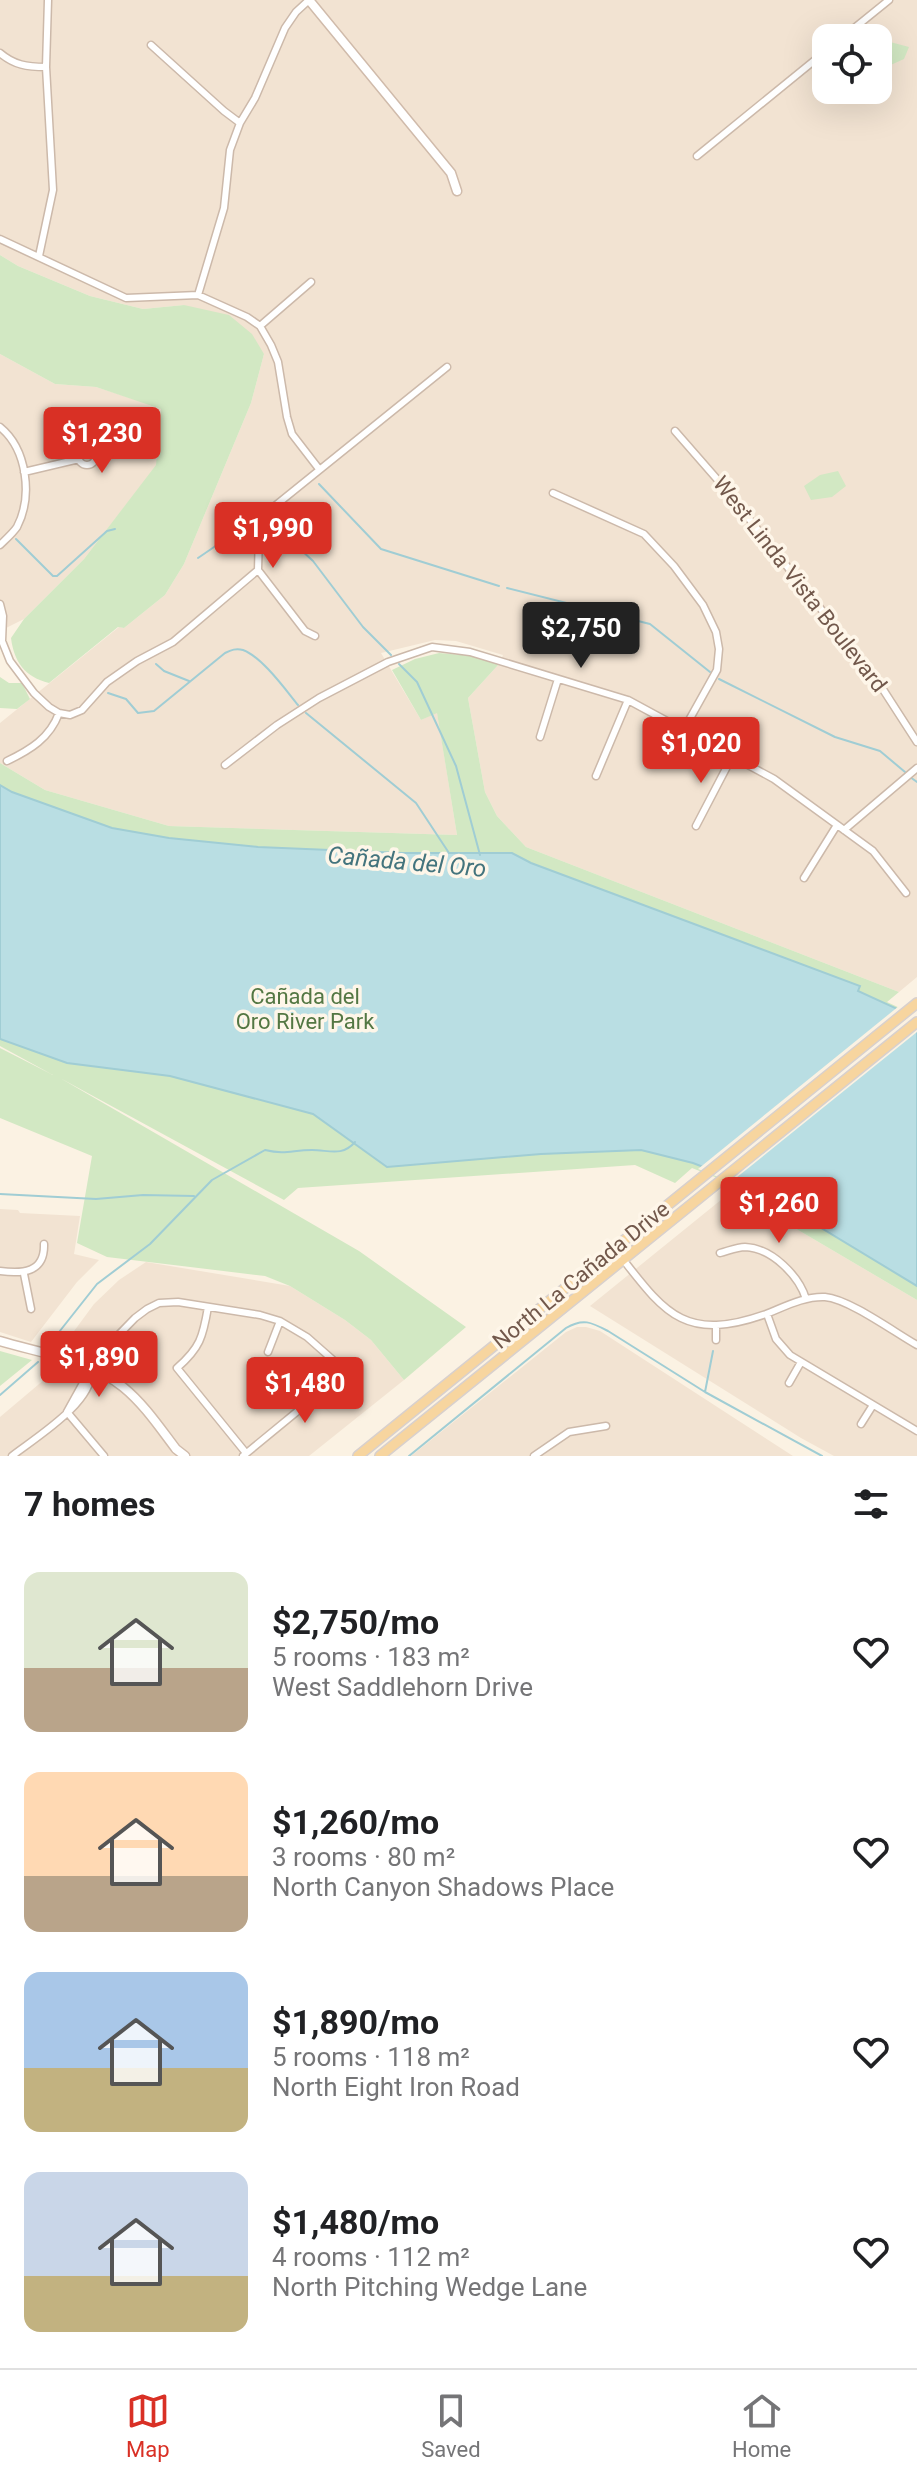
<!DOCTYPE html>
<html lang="en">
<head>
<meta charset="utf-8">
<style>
  body { margin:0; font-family:Roboto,sans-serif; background:#f2f2f2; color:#202124; height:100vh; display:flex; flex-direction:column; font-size:30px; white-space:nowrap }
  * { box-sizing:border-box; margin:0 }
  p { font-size:26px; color:#757577 }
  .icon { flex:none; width:44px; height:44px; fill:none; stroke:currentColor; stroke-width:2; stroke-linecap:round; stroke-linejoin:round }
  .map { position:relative; height:1456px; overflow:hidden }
  .details { display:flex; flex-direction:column; background:#fff; flex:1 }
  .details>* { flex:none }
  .fabs { position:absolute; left:812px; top:24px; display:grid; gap:16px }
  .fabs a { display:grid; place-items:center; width:80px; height:80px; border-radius:16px; background:#fff; box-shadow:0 8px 32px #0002; font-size:40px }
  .price { position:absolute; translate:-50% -68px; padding:0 18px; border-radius:8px; background:#d93025; color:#fff; font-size:26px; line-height:52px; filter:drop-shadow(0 2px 4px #0008) }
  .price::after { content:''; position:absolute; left:50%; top:48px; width:24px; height:18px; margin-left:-12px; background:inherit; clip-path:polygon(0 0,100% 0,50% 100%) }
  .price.active { background:#222; color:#fff }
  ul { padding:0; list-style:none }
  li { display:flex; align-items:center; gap:24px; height:200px; padding:0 24px }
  li span { display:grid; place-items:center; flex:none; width:224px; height:160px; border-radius:16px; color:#555 }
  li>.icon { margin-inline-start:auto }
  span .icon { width:96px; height:96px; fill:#fffc; stroke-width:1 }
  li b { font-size:34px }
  h2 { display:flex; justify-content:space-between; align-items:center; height:96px; padding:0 24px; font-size:34px }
  .menu { display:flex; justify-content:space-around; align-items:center; height:112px; border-top:2px solid #e0e0e0; background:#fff; font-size:22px; color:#757577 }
  .menu a { display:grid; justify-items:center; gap:4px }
  .menu .active { color:#d93025 }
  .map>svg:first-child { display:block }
  .residential { fill:#f2e3d2; fill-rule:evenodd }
  .green { fill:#d2e8c3 }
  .water { fill:#b9dee3; stroke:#a0cdd4; stroke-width:2 }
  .pier { fill:#fbf2e3 }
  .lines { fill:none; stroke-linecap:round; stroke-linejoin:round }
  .stream { stroke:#a0cdd4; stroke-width:2 }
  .street-casing { stroke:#ccb9aa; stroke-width:9 }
  .secondary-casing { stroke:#d0bbab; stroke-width:11 }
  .primary-casing { stroke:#d8d0cd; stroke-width:12 }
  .street { stroke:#fff; stroke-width:6 }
  .secondary { stroke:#fff; stroke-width:8 }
  .primary { stroke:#f7d59f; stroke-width:9 }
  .labels { text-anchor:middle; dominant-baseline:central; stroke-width:7; stroke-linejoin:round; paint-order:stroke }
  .street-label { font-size:22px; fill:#72584b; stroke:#fef6e9 }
  .park-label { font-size:22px; fill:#537743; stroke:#fef6e9 }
  .water-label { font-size:24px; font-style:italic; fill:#43747d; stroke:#fef6e9 }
</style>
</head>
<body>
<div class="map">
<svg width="917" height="1456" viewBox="0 0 917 1456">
  <rect width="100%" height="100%" fill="#fbf2e3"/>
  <!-- residential -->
  <path class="residential" d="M0 0H917V977L899 992 526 847 497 816 485 792 468 698 499 664 503 655 456 641 435 640 381 653 421 720 437 712 457 835 169 826 45 790 0 763V723L119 627 124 628 165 595 184 564 251 403 264 354 184 305 143 309 90 296 18 266 0 255ZM826 38H878V90H826Z
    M0 354 55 384 96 387 161 408 157 465 84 559 24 619 0 631Z
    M732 1191 917 1300V1456H834L801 1438 590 1306Z
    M0 1209 18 1210 20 1213 80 1216 74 1254 99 1260 77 1282 31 1342 0 1332Z
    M146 1262 290 1286 345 1320 371 1340 404 1380 309 1456H0V1417L45 1379 66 1342 94 1304 119 1280Z
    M577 1327H586L600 1331 793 1456H411L566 1332Z"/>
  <!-- green -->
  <path class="green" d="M879 39 909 47 904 59 884 68 878 62Z
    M0 255 18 266 90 296 143 309 184 305 229 315 252 334 264 354 251 403 184 564 165 595 124 628 118 627 49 683C25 677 14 662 11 638L24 619 84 559 156 465 161 409 96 387 55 384 0 354Z
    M838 471 846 486 832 497 811 500 804 486 820 475Z
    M439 653 474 656 499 664 468 698 485 792 497 816 526 847 899 992 887 1002 917 1016V1300L732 1191 738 1186 692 1168 675 1183 635 1165 298 1188 284 1200 60 1078 359 1251 466 1327 404 1380 371 1340 345 1320 290 1286 265 1276 107 1257 77 1243 92 1156 0 1118V1048L53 1075 0 1046V763L45 790 169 826 457 835 437 713 421 720 392 670 415 659Z
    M0 677 9 683H22L30 699 17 709 0 708Z
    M0 1351 32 1360 0 1386Z"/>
  <!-- water -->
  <path class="water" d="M0 785 12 792 112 828 169 838 258 847 402 853H512L531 863 860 986 858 991 917 1018V1286L752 1186 693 1163 641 1150 541 1154 387 1167 313 1114 170 1076 67 1063 0 1039Z"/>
  <!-- pier -->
  <path class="pier" d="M899 1006 917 1013V1032L731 1182 698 1169Z"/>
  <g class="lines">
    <!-- stream -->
    <path class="stream" d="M319 484 381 549 499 586
      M16 539 53 576H57L107 531 115 529
      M198 558 217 545C245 549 271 546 299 548L313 561 363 627 391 655
      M507 588 650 624 710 672
      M156 664 164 671 189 681
      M399 664 417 682 456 766 480 855
      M719 679 835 737 880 751 905 772
      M108 693 126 699 138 713 154 711 225 653C231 650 236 648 243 650 262 657 285 689 298 705
      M306 713 416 803 449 853
      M910 777 917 782
      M0 1194 96 1199 143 1195 194 1196
      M48 1346 97 1284 150 1244 212 1180 265 1150C286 1155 292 1150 312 1150 329 1150 342 1157 355 1142
      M705 1392 713 1351
      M0 1395 38 1362
      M409 1456 566 1328C583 1318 591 1322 608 1331L705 1392 822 1456"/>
    <!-- street casing -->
    <g class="street-casing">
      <path id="street" d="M842 38 889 0
        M151 45 224 111 240 123
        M0 53C14 65 27 67 46 67
        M697 156 826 51
        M0 239 126 298 198 295 247 317 260 326 271 345 278 362 287 417 292 434 319 469
        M39 256 53 190 46 67 48 0
        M198 295 224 208 230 150 240 123 255 98 285 28 296 12 309 0
        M260 326 311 282
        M0 427C27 449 33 496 17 527 13 533 5 540 0 545
        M675 431 723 486 875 677 917 742
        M78 456a9 9 0 1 1 18 0a9 9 0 1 1-18 0Z
        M24 472 79 459
        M553 493 644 534 674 566 703 605 716 632 719 649 717 670 683 731
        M258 570 305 631 315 636
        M0 604 3 616 2 641 10 661 34 693 49 707 59 713 70 715 82 710 107 682 137 661 173 642 258 570 259 533 276 505 447 367
        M540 737 558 679
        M7 761C30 750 50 738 59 713
        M225 765 277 725 319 698 388 662 432 647 470 652 628 700 774 779 873 851 906 893
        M596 776 628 700
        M696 826 732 757
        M844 830 917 768
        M804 878 837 825
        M614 1248C663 1310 681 1344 766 1314 784 1307 804 1296 825 1297 849 1299 894 1332 917 1345
        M720 1253C728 1251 737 1247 745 1247 772 1248 799 1276 806 1299
        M0 1271C22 1274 45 1273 44 1244
        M24 1274 31 1309
        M208 1307C203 1337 200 1348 177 1368L246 1453
        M767 1314 776 1339 790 1355 917 1431
        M716 1340V1326
        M268 1352 280 1321
        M789 1383 801 1362
        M67 1412 98 1356 135 1318 147 1309 159 1303 178 1302 260 1315 280 1321 307 1337 341 1367 299 1410 243 1456
        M67 1412 104 1456
        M861 1424 873 1405
        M12 1456C35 1438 96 1401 91 1369
        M534 1456 569 1432 606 1426"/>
    </g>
    <!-- secondary casing -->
    <g class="secondary-casing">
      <path id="secondary" d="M309 0 451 173 457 191
        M0 1341C40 1353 90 1360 123 1387 144 1404 160 1428 176 1449L185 1456"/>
    </g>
    <!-- primary casing -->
    <g class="primary-casing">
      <path id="primary" d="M358 1456 917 1003
        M380 1456 917 1022"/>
    </g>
    <!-- street -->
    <use href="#street" class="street"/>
    <!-- secondary -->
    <use href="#secondary" class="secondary"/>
    <!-- primary -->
    <use href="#primary" class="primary"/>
  </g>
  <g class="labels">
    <!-- street labels -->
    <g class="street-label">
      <text transform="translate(800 584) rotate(52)">West Linda Vista Boulevard</text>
      <text transform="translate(581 1275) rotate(-39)">North La Cañada Drive</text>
    </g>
    <!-- park labels -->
    <g class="park-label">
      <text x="305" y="996">Cañada del<tspan x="305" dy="25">Oro River Park</tspan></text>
    </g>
    <!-- water labels -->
    <g class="water-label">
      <text transform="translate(407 862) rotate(5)">Cañada del Oro</text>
    </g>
  </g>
</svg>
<div class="fabs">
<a><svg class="icon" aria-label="locate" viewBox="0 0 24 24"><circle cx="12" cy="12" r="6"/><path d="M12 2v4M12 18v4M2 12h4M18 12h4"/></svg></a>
</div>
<b class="price" style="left:102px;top:475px">$1,230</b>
<b class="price" style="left:273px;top:570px">$1,990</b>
<b class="price active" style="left:581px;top:670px">$2,750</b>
<b class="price" style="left:701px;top:785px">$1,020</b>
<b class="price" style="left:779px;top:1245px">$1,260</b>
<b class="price" style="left:99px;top:1399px">$1,890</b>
<b class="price" style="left:305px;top:1425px">$1,480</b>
</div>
<section class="details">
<h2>7 homes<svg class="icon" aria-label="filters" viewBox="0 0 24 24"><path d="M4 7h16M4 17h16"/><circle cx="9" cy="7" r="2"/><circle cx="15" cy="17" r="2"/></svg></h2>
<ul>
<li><span style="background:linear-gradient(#dfe7d0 60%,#b9a48a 0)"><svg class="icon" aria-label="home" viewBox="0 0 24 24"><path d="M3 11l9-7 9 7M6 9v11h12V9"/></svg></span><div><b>$2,750/mo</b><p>5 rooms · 183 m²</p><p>West Saddlehorn Drive</p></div><svg class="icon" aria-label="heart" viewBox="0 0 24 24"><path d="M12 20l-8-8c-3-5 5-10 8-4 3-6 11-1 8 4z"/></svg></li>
<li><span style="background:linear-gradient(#ffd9b3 65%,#b9a48a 0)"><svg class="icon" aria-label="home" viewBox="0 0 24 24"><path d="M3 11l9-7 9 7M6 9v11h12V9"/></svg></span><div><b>$1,260/mo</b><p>3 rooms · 80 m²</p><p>North Canyon Shadows Place</p></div><svg class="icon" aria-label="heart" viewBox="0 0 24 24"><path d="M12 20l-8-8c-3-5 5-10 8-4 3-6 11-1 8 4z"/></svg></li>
<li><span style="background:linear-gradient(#a9c7e8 60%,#c2b280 0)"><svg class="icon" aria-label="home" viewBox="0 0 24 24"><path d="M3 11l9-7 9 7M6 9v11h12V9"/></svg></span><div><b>$1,890/mo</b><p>5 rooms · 118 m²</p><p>North Eight Iron Road</p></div><svg class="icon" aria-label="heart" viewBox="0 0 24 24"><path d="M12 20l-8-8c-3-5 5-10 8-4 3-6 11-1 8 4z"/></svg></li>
<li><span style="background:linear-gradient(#c9d6e8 65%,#c2b280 0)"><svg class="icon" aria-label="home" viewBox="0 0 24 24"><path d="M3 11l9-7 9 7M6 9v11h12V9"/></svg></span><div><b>$1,480/mo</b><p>4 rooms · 112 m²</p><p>North Pitching Wedge Lane</p></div><svg class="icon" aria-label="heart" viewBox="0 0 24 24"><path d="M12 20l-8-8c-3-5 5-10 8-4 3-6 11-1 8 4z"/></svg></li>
</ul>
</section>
<nav class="menu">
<a class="active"><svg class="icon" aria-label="map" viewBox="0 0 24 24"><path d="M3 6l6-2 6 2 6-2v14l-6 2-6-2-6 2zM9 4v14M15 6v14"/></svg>Map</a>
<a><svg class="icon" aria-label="saved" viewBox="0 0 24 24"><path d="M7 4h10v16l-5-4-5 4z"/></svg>Saved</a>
<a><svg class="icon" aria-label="home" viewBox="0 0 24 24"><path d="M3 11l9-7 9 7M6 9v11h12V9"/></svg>Home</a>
</nav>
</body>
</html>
